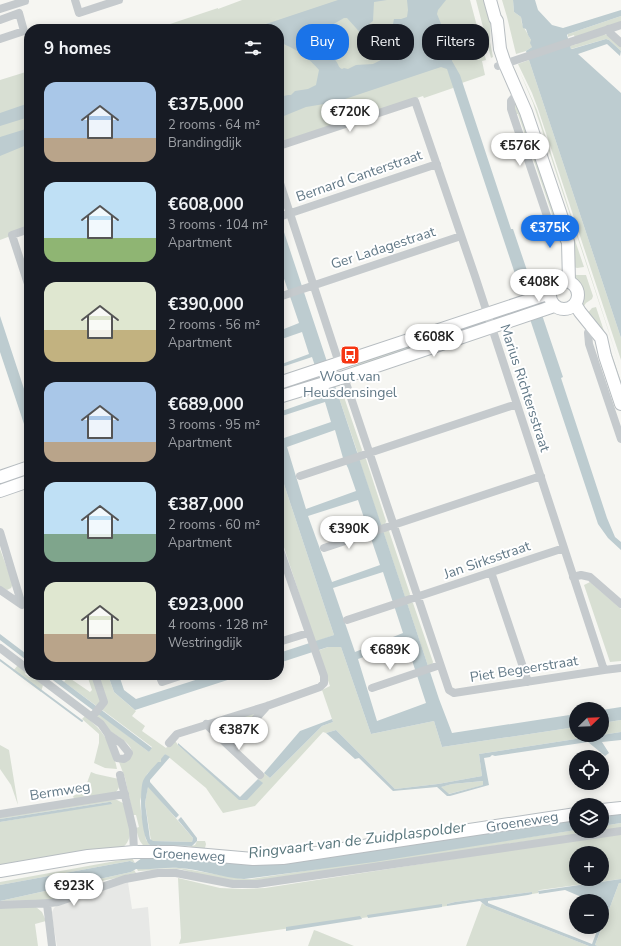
<!DOCTYPE html>
<html lang="en">
<head>
<meta charset="utf-8">
<style>
  body { margin:0; font-family:"Nunito Sans",sans-serif; background:#242831; color:#f1f3f6; height:100vh; display:flex; flex-direction:column; font-size:15px; white-space:nowrap }
  * { box-sizing:border-box; margin:0 }
  p { font-size:13px; color:#9ea1a6 }
  .icon { flex:none; width:22px; height:22px; fill:none; stroke:currentColor; stroke-width:2; stroke-linecap:round; stroke-linejoin:round }
  .map { position:relative; flex:1; overflow:hidden }
  .sheet { position:absolute; left:24px; top:24px; width:260px; height:656px; display:flex; flex-direction:column; background:#171b24; border-radius:16px; box-shadow:0 2px 10px #0003 }
  .sheet>* { flex:none }
  .top-card { position:absolute; left:296px; top:24px; width:265px; height:36px; display:flex; gap:8px }
  .needle { width:26px; rotate:67deg }
  .tools { position:absolute; left:569px; top:702px; display:grid; gap:8px }
  .tools a { display:grid; place-items:center; width:40px; height:40px; border-radius:50%; background:#171b24; box-shadow:0 2px 10px #0003; font-size:20px }
  .price { position:absolute; translate:-50% -34px; padding:0 9px; border-radius:14px; background:#fff; color:#222; font-size:13px; line-height:26px; filter:drop-shadow(0 1px 2px #0008) }
  .price::after { content:''; position:absolute; left:50%; top:24px; width:12px; height:9px; margin-left:-6px; background:inherit; clip-path:polygon(0 0,100% 0,50% 100%) }
  .price.selected { background:#1a73e8; color:#fff }
  ul { padding:0; list-style:none }
  li { display:flex; align-items:center; gap:12px; height:100px; padding:0 20px }
  li span { display:grid; place-items:center; flex:none; width:112px; height:80px; border-radius:12px; color:#555 }
  li>.icon { margin-inline-start:auto }
  span .icon { width:48px; height:48px; fill:#fffc; stroke-width:1 }
  li b { font-size:17px }
  h2 { display:flex; justify-content:space-between; align-items:center; height:48px; padding:0 20px; font-size:17px }
  .tag { padding:0 14px; border-radius:16px; background:#171b24; box-shadow:0 2px 10px #0003; font-size:14px; line-height:36px }
  .tag.selected { background:#1a73e8; color:#fff }
  .map>svg:first-child { display:block }
  .built { fill:#e7e8e6 }
  .green { fill:#d8dfd3; fill-rule:evenodd }
  .water { fill:#bdccd0; fill-rule:evenodd }
  .lines { fill:none; stroke-linecap:round; stroke-linejoin:round }
  .stream { stroke:#bdccd0; stroke-width:2 }
  .secondary-casing { stroke:#b7bdc1; stroke-width:14 }
  .street { stroke:#c5cacd; stroke-width:8 }
  .secondary { stroke:#fff; stroke-width:12 }
  .labels { text-anchor:middle; dominant-baseline:central; stroke-width:4; stroke-linejoin:round; paint-order:stroke }
  .street-label { font-size:14px; fill:#627987; stroke:#fff }
  .poi-label { font-size:14px; fill:#627987; stroke:#fff }
  .water-label { font-size:15px; font-style:italic; fill:#58767c; stroke:#fff }
</style>
</head>
<body>
<div class="map">
<svg width="621" height="946" viewBox="0 0 621 946">
  <rect width="100%" height="100%" fill="#f6f6f2"/>
  <!-- built -->
  <path class="built" d="M128 882 132 909 148 907 151 946H57L53 923 52 912 54 908 57 905Z"/>
  <!-- green -->
  <path class="green" d="M242 0H470L486 60 482 61 485 75 453 86V88L424 98 423 96 279 144V29H155L218 8V9Z
    M476 0H486L491 19 490 42 493 57 491 58Z
    M502 0H513L514 12 521 17 522 24 531 40 532 47 526 51 516 54 507 17Z
    M621 16V23L575 38 574 35 568 37V34Z
    M604 34 607 35 621 46V51L609 40 606 39 571 49 570 46 577 44V43Z
    M529 60 621 338V360L538 109 532 93 518 64Z
    M514 67 532 113 584 267 577 268 571 266Z
    M519 70 537 110 621 369 533 103Z
    M29 71V229L0 240V80Z
    M515 100 518 104 559 225 556 226 550 219 553 217 518 114H516L513 107Z
    M571 274 577 275H586L593 296 592 299 586 303 582 309 580 304C585 289 576 287 571 274Z
    M596 307 621 382V392L586 315 592 308Z
    M476 320 478 328 355 369 352 361Z
    M342 391 362 450 361 453 358 454 337 392Z
    M363 457 366 459 386 521 385 525 381 526 359 459Z
    M279 469 334 635 315 642 279 532Z
    M387 529 389 531 410 594 409 597H405L383 531Z
    M0 549 13 584 11 588 7 590 0 587Z
    M590 582 621 609V661L610 662 584 585Z
    M411 602 413 603 433 662 432 665 428 666 407 603Z
    M328 647H341L371 734 434 721 442 747 576 727V735H602V723L621 720V732L479 754 482 776 438 784 395 789 336 730 326 733 323 732 255 806 223 813 206 788 165 754 161 762 147 774 140 801 141 811 146 840 150 845 188 847 195 845 197 841H205L206 844 204 852 145 847C139 842 138 836 136 828L139 827 136 815H133L125 778 119 762 126 761 132 751C129 741 117 737 109 730 104 726 100 721 96 716L98 713 149 752 152 747 101 709 97 675H108L114 692 136 711 132 716 145 726 142 731 166 748 174 739 178 745 239 799 262 783 258 779 264 773 270 778 322 726 333 722 322 690 330 686 317 651Z
    M18 665 26 671 25 674 29 677 32 676 43 685 41 692 13 671Z
    M87 675H92L102 702 98 707 64 682 68 677 90 692 92 690Z
    M254 712 256 714 234 739H228L217 730 218 724Z
    M85 716C105 732 112 745 117 769L105 768 94 763 99 743V734L82 719Z
    M0 745 9 750 18 805 11 785 0 769Z
    M91 772 96 774 119 779C120 785 120 787 116 792L74 799 73 796 84 791Z
    M483 781 484 785 448 794 440 787 452 784Z
    M148 786 193 838 192 842 151 841 145 803Z
    M113 798 123 803C127 817 137 837 122 848L0 867V822L112 803 109 802 0 819V816Z
    M621 823V829L499 845 414 859 244 882 206 876 180 869 138 871 137 869 180 868 244 879H251L576 830 602 831V826Z
    M621 833V879L540 890 538 891V893L532 894V892L455 902 447 904V906L179 944 181 938 178 878 220 888 242 889 265 888ZM576 853H602V879H576Z
    M132 858 135 863 130 861 0 885V882Z
    M134 870 136 873 126 875 122 877 96 882 76 893 51 900 0 901 131 872Z
    M619 883H621V946H598L595 945 601 930 598 928 602 927V922L604 923Z
    M482 903 486 906 589 946H466Z
    M0 907H36L42 912 46 921 35 924 38 946H0Z
    M314 930 317 931 354 946H308Z"/>
  <!-- water -->
  <path class="water" d="M338 0H387L374 2 373 21 369 24 370 28 384 33 392 29 394 19H401L407 17 408 10 407 0H446L438 10 437 14 448 41 455 50 452 54V61L460 75 511 229H513L563 377 561 378 607 518 615 537 621 542V550L608 538 598 524 447 69 441 67 336 102 306 107 279 118V97L288 95H291L295 91 308 89 316 85 319 70C311 60 292 45 279 43V29H251ZM344 18H347L365 38 392 42 394 47 392 52 393 54 373 64 356 65 348 69 344 68 342 69C338 67 339 65 336 61 331 54 324 51 321 43L325 29Z
    M513 0H535L538 10 552 25 563 28 621 10V16L568 34 567 35 571 49H572L606 39 609 40 621 51 620 56 607 44 578 54 621 93V338L526 51 532 47 530 43 531 40 528 35 526 29 523 28 521 17 514 12Z
    M29 103V117L0 126V113Z
    M29 128V144L0 156V137Z
    M279 217 439 699 452 733 576 714V727L442 747 434 721 371 734 341 647H328L279 663V653L334 635 279 469V422L284 438 331 422 325 402 279 417V412L325 396 312 357 279 368V365L309 354 302 332 279 340V331L299 323 279 264ZM335 430 343 458 348 468 356 491 306 509 287 447ZM358 500 380 565 332 582 308 516ZM383 572 403 633 355 652 333 588ZM406 642 426 703 377 721 358 659Z
    M0 316 29 404V439L0 352Z
    M0 634 29 656V662L0 640Z
    M46 675H55L152 748 149 752Z
    M108 675H119L124 690 136 699 211 675H243L135 710 114 692Z
    M621 707V720L602 723V710Z
    M332 719 333 722 322 726 270 778 264 773 300 731Z
    M336 730 395 789 438 784 482 776 479 754 621 732V740L602 742 609 753 605 756 588 742 495 756 492 755 490 757 484 758 489 785 450 796H447L437 787 393 791 359 758 355 759 326 733ZM483 781V785L449 794 441 787 452 784Z
    M178 743 240 797 258 779 263 783 247 800H239L178 745Z
    M165 754 170 757 150 780V782L179 815 176 818 148 787 145 803 150 839 153 841 192 842 193 838 178 820 181 817 197 838V841L192 846 150 845C141 838 139 793 143 781 146 774 153 768 158 762H161V759Z
    M109 802H111L112 804 0 822V819Z
    M621 811V823L602 826V814Z
    M576 818V830L374 862 244 879C222 878 201 869 179 868 165 867 151 870 136 869L131 872 0 901V885L130 861 135 863 142 858H176L243 863Z
    M621 879V883H619L604 923 602 922 606 907 602 905V901H591L565 890 539 894 538 891Z
    M532 892V894L528 895 488 901V903L592 944 598 928 601 929 595 945 598 946H589L486 906 480 901 447 906V904L455 902Z
    M442 904V907L368 918 367 915Z
    M360 916 362 919 286 931V927Z"/>
  <g class="lines">
    <!-- stream -->
    <path class="stream" d="M0 660 82 721"/>
    <!-- secondary casing -->
    <g class="secondary-casing">
      <path id="secondary" d="M490 0 495 18 497 21 500 49 505 64 526 112 564 224 565 236 568 242 569 282
        M550 295a14 14 0 1 1 28 0a14 14 0 1 1-28 0Z
        M575 304 580 312 601 338 605 356 621 404
        M279 383 550 293
        M279 397 344 377 554 306
        M0 477 29 467
        M0 491 29 481
        M602 810 621 808
        M0 871 88 856 134 852H173L253 859 283 858 576 814"/>
    </g>
    <!-- street -->
    <path class="street" d="M75 0 79 13 119 0
      M0 9 25 1
      M0 20 19 13 24 31 0 39
      M608 29 610 33 621 43
      M498 66 621 25
      M518 93 511 101V109L549 222 554 228 565 232
      M279 146 415 101 475 276 604 670 621 668
      M279 180 339 363
      M279 217 437 164
      M29 229 12 235 29 287
      M279 297 461 236
      M588 333 589 344 621 439
      M344 377 449 690 454 693 604 670
      M300 476 517 404
      M0 532 22 605 0 590
      M324 548 541 476
      M491 572 528 682
      M573 577 581 575 590 577 621 604
      M347 620 564 548
      M279 642 308 633
      M0 648 29 670
      M36 675 101 724 108 734 117 758 124 759 127 757 129 753 121 743 108 734
      M159 675 162 682 183 675
      M372 688 440 665
      M92 717 104 702 95 675
      M206 724 230 747 267 706
      M169 743 177 734 267 706 320 687 324 683V676L279 547
      M230 747 260 775
      M120 775 133 829 134 852
      M0 814 125 794
      M47 904 52 946
      M0 905C19 903 39 905 58 902L125 879 158 873H176L233 884H257L621 831"/>
    <!-- secondary -->
    <use href="#secondary" class="secondary"/>
  </g>
  <!-- icons -->
  <defs>
    <g id="bus-square" transform="scale(1)"><rect x="-9" y="-9" width="18" height="18" rx="4" fill="#f63613" stroke="#fff"/><path d="M-5-6H5V4H4V6H2V4H-2V6H-4V4H-5ZM-3.5-4V0h7V-4ZM-3.5 1.2v1.5H-2V1.2ZM2 1.2v1.5H3.5V1.2Z" fill="#fff"/></g>
  </defs>
  <g fill-rule="evenodd">
    <use href="#bus-square" x="350" y="355"/>
  </g>
  <g class="labels">
    <!-- street labels -->
    <g class="street-label">
      <text transform="translate(359 176) rotate(-19)">Bernard Canterstraat</text>
      <text transform="translate(383 248) rotate(-18)">Ger Ladagestraat</text>
      <text transform="translate(525 388) rotate(72)">Marius Richtersstraat</text>
      <text transform="translate(487 560) rotate(-19)">Jan Sirksstraat</text>
      <text transform="translate(524 669) rotate(-9)">Piet Begeerstraat</text>
      <text transform="translate(60 791) rotate(-9)">Bermweg</text>
      <text transform="translate(522 822) rotate(-9)">Groeneweg</text>
      <text transform="translate(189 855) rotate(3)">Groeneweg</text>
    </g>
    <!-- poi labels -->
    <g class="poi-label">
      <text x="350" y="376">Wout van<tspan x="350" dy="16">Heusdensingel</tspan></text>
    </g>
    <!-- water labels -->
    <g class="water-label">
      <text transform="translate(357 840) rotate(-7)">Ringvaart van de Zuidplaspolder</text>
    </g>
  </g>
</svg>
<div class="tools">
<a><svg class="needle" viewBox="-14 -14 28 28"><path d="M0-13l5 13h-10z" fill="#e53935"/><path d="M0 13l5-13h-10z" fill="#9ea1a6"/></svg></a>
<a><svg class="icon" aria-label="locate" viewBox="0 0 24 24"><circle cx="12" cy="12" r="6"/><path d="M12 2v4M12 18v4M2 12h4M18 12h4"/></svg></a>
<a><svg class="icon" aria-label="layers" viewBox="0 0 24 24"><path d="M12 4l9 5-9 5-9-5zM3 14l9 5 9-5"/></svg></a>
<a>+</a>
<a>−</a>
</div>
<b class="price" style="left:350px;top:133px">€720K</b>
<b class="price" style="left:520px;top:167px">€576K</b>
<b class="price selected" style="left:550px;top:249px">€375K</b>
<b class="price" style="left:539px;top:303px">€408K</b>
<b class="price" style="left:434px;top:358px">€608K</b>
<b class="price" style="left:349px;top:550px">€390K</b>
<b class="price" style="left:390px;top:671px">€689K</b>
<b class="price" style="left:239px;top:751px">€387K</b>
<b class="price" style="left:74px;top:907px">€923K</b>
<div class="top-card">
<a class="tag selected">Buy</a>
<a class="tag">Rent</a>
<a class="tag">Filters</a>
</div>
<section class="sheet">
<h2>9 homes<svg class="icon" aria-label="filters" viewBox="0 0 24 24"><path d="M4 7h16M4 17h16"/><circle cx="9" cy="7" r="2"/><circle cx="15" cy="17" r="2"/></svg></h2>
<ul>
<li><span style="background:linear-gradient(#a9c7e8 70%,#b9a48a 0)"><svg class="icon" aria-label="home" viewBox="0 0 24 24"><path d="M3 11l9-7 9 7M6 9v11h12V9"/></svg></span><div><b>€375,000</b><p>2 rooms · 64 m²</p><p>Brandingdijk</p></div></li>
<li><span style="background:linear-gradient(#bfe0f5 70%,#8fb573 0)"><svg class="icon" aria-label="home" viewBox="0 0 24 24"><path d="M3 11l9-7 9 7M6 9v11h12V9"/></svg></span><div><b>€608,000</b><p>3 rooms · 104 m²</p><p>Apartment</p></div></li>
<li><span style="background:linear-gradient(#dfe7d0 60%,#c2b280 0)"><svg class="icon" aria-label="home" viewBox="0 0 24 24"><path d="M3 11l9-7 9 7M6 9v11h12V9"/></svg></span><div><b>€390,000</b><p>2 rooms · 56 m²</p><p>Apartment</p></div></li>
<li><span style="background:linear-gradient(#a9c7e8 75%,#b9a48a 0)"><svg class="icon" aria-label="home" viewBox="0 0 24 24"><path d="M3 11l9-7 9 7M6 9v11h12V9"/></svg></span><div><b>€689,000</b><p>3 rooms · 95 m²</p><p>Apartment</p></div></li>
<li><span style="background:linear-gradient(#bfe0f5 65%,#7fa58c 0)"><svg class="icon" aria-label="home" viewBox="0 0 24 24"><path d="M3 11l9-7 9 7M6 9v11h12V9"/></svg></span><div><b>€387,000</b><p>2 rooms · 60 m²</p><p>Apartment</p></div></li>
<li><span style="background:linear-gradient(#dfe7d0 65%,#b9a48a 0)"><svg class="icon" aria-label="home" viewBox="0 0 24 24"><path d="M3 11l9-7 9 7M6 9v11h12V9"/></svg></span><div><b>€923,000</b><p>4 rooms · 128 m²</p><p>Westringdijk</p></div></li>
</ul>
</section>
</div>
</body>
</html>
